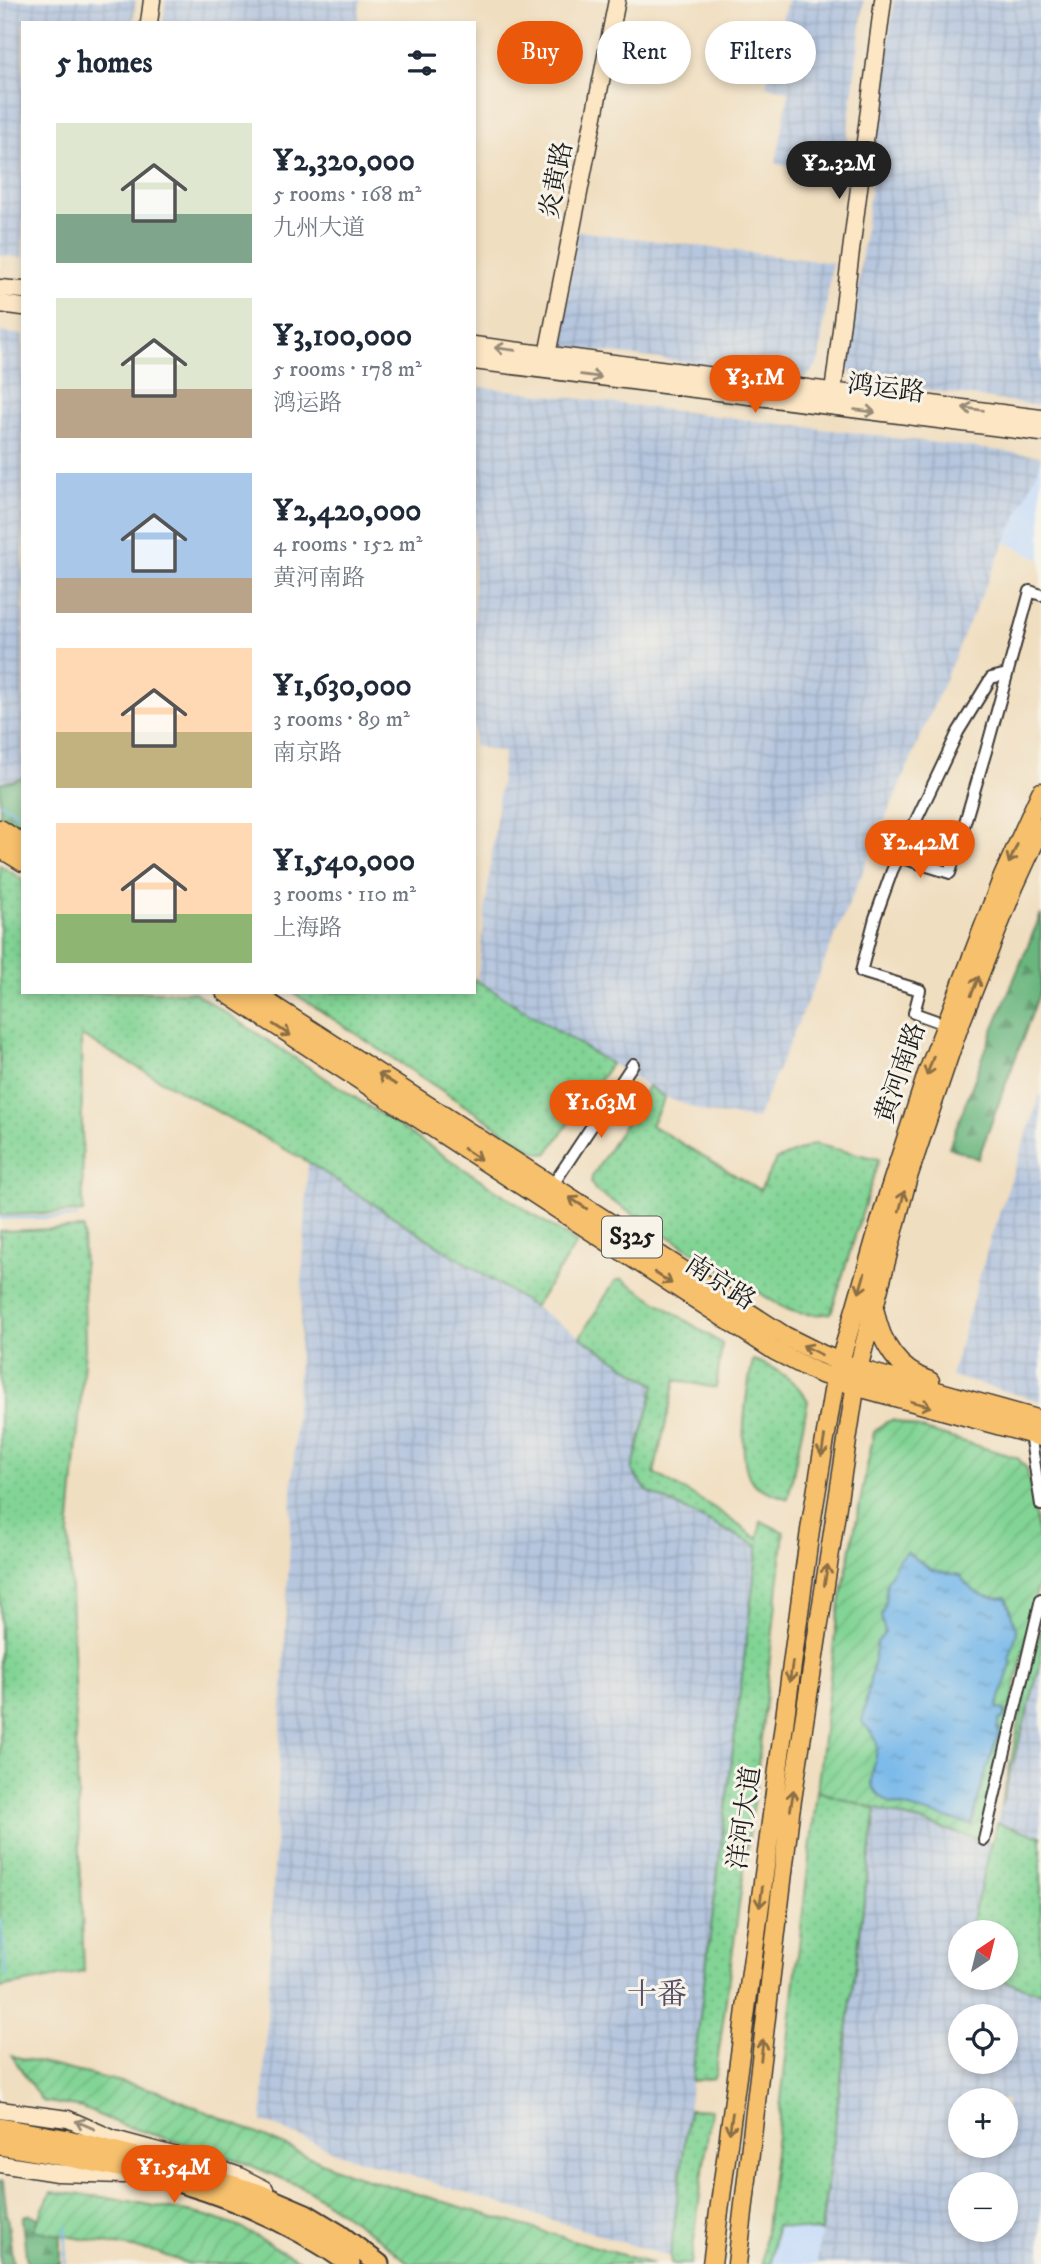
<!DOCTYPE html>
<html lang="en">
<head>
<meta charset="utf-8">
<style>
  body { margin:0; font-family:"IM FELL DW Pica","Noto Serif SC",serif; background:#f6f6f7; color:#1f2937; height:100vh; display:flex; flex-direction:column; font-size:26px; white-space:nowrap }
  * { box-sizing:border-box; margin:0 }
  p { font-size:23px; color:#747a83 }
  .icon { flex:none; width:38px; height:38px; fill:none; stroke:currentColor; stroke-width:2; stroke-linecap:round; stroke-linejoin:round }
  .map { position:relative; flex:1; overflow:hidden }
  .details { position:absolute; left:21px; top:21px; width:455px; height:973px; display:flex; flex-direction:column; background:#fff; border-radius:0px; box-shadow:0 4px 10px #0003 }
  .details>* { flex:none }
  .banner { position:absolute; left:497px; top:21px; width:438px; height:63px; display:flex; gap:14px }
  .needle { width:46px; rotate:35deg }
  .controls { position:absolute; left:948px; top:1920px; display:grid; gap:14px }
  .controls a { display:grid; place-items:center; width:70px; height:70px; border-radius:50%; background:#fff; box-shadow:0 4px 10px #0003; font-size:35px }
  .price { position:absolute; translate:-50% -60px; padding:0 16px; border-radius:24px; background:#ea580c; color:#fff; font-size:23px; line-height:46px; filter:drop-shadow(0 2px 4px #0008) }
  .price::after { content:''; position:absolute; left:50%; top:42px; width:21px; height:16px; margin-left:-10px; background:inherit; clip-path:polygon(0 0,100% 0,50% 100%) }
  .price.selected { background:#222; color:#fff }
  ul { padding:0; list-style:none }
  li { display:flex; align-items:center; gap:21px; height:175px; padding:0 35px }
  li span { display:grid; place-items:center; flex:none; width:196px; height:140px; border-radius:0px; color:#555 }
  li>.icon { margin-inline-start:auto }
  span .icon { width:84px; height:84px; fill:#fffc; stroke-width:1 }
  li b { font-size:30px }
  h2 { display:flex; justify-content:space-between; align-items:center; height:84px; padding:0 35px; font-size:30px }
  .tag { padding:0 24px; border-radius:32px; background:#fff; box-shadow:0 4px 10px #0003; font-size:24px; line-height:63px }
  .tag.selected { background:#ea580c; color:#fff }
  .map>svg:first-child { display:block }
  .built { fill:#c8ddf9 }
  .industrial { fill:url(#industrial-grid); fill-rule:evenodd }
  .grass { fill:url(#grass-dots); stroke:#4f7858; stroke-width:2 }
  .forest { fill:url(#forest-firs); stroke:#42694d; stroke-width:2 }
  .garden { fill:url(#garden-furrows); stroke:#4f7858; stroke-width:2 }
  .water { fill:url(#water-ripples); stroke:#486a83; stroke-width:2 }
  .lines { fill:none; stroke-linecap:round; stroke-linejoin:round }
  .stream { stroke:#74b7ea; stroke-width:2.5 }
  .street-casing { stroke:#3c3935; stroke-width:14 }
  .secondary-casing { stroke:#3c3935; stroke-width:19 }
  .primary-casing { stroke:#3c3935; stroke-width:21 }
  .highway-casing { stroke:#3c3935; stroke-width:23 }
  .street { stroke:#fff; stroke-width:10 }
  .secondary { stroke:#fce6c4; stroke-width:16 }
  .primary { stroke:#f7c06c; stroke-width:18 }
  .highway { stroke:#f7c06c; stroke-width:19 }
  .oneway { stroke:#978b78 }
  .oneway2 { stroke:#8a6e44 }
  .labels { text-anchor:middle; dominant-baseline:central; stroke-width:6; stroke-linejoin:round; paint-order:stroke }
  .shield { fill:#f7f3e8; stroke:#5e5c59; stroke-width:2 }
  .shield-label { font-size:24px; font-weight:bold; fill:#1c1c1c }
  .street-label { font-size:26px; fill:#1c1c1c; stroke:#f7f3e8 }
  .quarter-label { font-size:30px; fill:#544d67; stroke:#f7f3e8 }
</style>
</head>
<body>
<div class="map">
<svg width="1041" height="2264" viewBox="0 0 1041 2264">
  <defs>
    <pattern id="industrial-grid" width="8" height="8" patternUnits="userSpaceOnUse" patternTransform="scale(1.75)"><rect width="8" height="8" fill="#b6c6de"/><path d="M0 4h8M4 0v8" fill="none" stroke="#9caabe"/></pattern>
    <pattern id="grass-dots" width="8" height="8" patternUnits="userSpaceOnUse" patternTransform="scale(1.75)"><rect width="8" height="8" fill="#82d495"/><path d="M2 2h.1M6 6h.1" fill="none" stroke="#70b580" stroke-width="1.8" stroke-linecap="round"/></pattern>
    <pattern id="forest-firs" width="22" height="20" patternUnits="userSpaceOnUse" patternTransform="scale(1.75)"><rect width="22" height="20" fill="#69b67e"/><path d="M5 1l3.5 6h-7zM16 11l3.5 6h-7z" fill="#569366"/></pattern>
    <pattern id="garden-furrows" width="10" height="10" patternUnits="userSpaceOnUse" patternTransform="scale(1.75)"><rect width="10" height="10" fill="#82d495"/><path d="M-1 1l2-2M0 10L10 0M9 11l2-2" fill="none" stroke="#70b580"/></pattern>
    <pattern id="water-ripples" width="26" height="14" patternUnits="userSpaceOnUse" patternTransform="scale(1.75)"><rect width="26" height="14" fill="#74b7ea"/><path d="M2 4q2-2 4 0t4 0M15 11q2-2 4 0t4 0" fill="none" stroke="#5e94bd"/></pattern>
  </defs>
  <rect width="100%" height="100%" fill="#f7f3e8"/>
  <filter id="ink" filterUnits="userSpaceOnUse"><feTurbulence type="fractalNoise" baseFrequency=".0143" numOctaves="2"/><feDisplacementMap in="SourceGraphic" scale="14" xChannelSelector="R" yChannelSelector="G"/><feConvolveMatrix kernelMatrix="1 2 1 2 8 2 1 2 1" color-interpolation-filters="sRGB"/></filter>
  <filter id="wash" filterUnits="userSpaceOnUse"><feTurbulence type="fractalNoise" baseFrequency=".00686" numOctaves="4" result="noise"/><feDisplacementMap in="SourceGraphic" scale="28" xChannelSelector="R" yChannelSelector="G"/><feGaussianBlur stdDeviation="1.57" result="paint"/><feColorMatrix in="noise" values="0 0 0 0 0 0 0 0 0 0 0 0 0 0 0 0 0 1.4 0 .05"/><feComposite in="paint" operator="in"/></filter>
  <g filter="url(#wash)">
    <rect width="100%" height="100%" fill="#f0dec0"/>
    <!-- built -->
    <path class="built" d="M1041 462V560L1003 541Z
      M776 2225 821 2232 817 2264H771Z"/>
    <!-- industrial -->
    <path class="industrial" d="M0 0H136L133 23H23V258L0 255Z
      M166 0H361L357 23H163Z
      M787 0H864L842 178 776 164 789 91 766 86Z
      M894 0H1041V406L868 381 853 375 848 368Z
      M577 231 832 263 819 359 816 366 809 375 802 378 561 346Z
      M0 332 23 335V778L0 783Z
      M474 386 1041 456V462L970 621 757 1119 708 1113 665 1097 477 980 504 752 474 746Z
      M1041 1093V1401L951 1376 991 1237Z
      M308 1162 656 1385 647 1491 758 1545 670 2257 338 2153 262 2121Z
      M1041 1662V2264H817L876 1809 991 1842ZM961 1932H1006V1978H961ZM961 2016H1006V2062H961ZM961 2100H1006V2146H961ZM961 2184H1006V2230H961Z"/>
    <!-- grass -->
    <path class="grass" d="M0 865 23 880V992H194L577 1243 534 1307 308 1162 81 1036 83 1212 0 1215Z
      M474 979 611 1064 547 1154 534 1151 292 992H474Z
      M648 1086 665 1097 651 1125 760 1190 776 1160 814 1144 879 1159 831 1313C813 1316 801 1315 784 1308L596 1191 591 1183 592 1177Z
      M83 1228 85 1349 69 1534 84 1972 0 1988V1231Z
      M622 1279 722 1344 716 1388 676 1380 654 1473 713 1507 758 1539 761 1521 784 1532 756 1783 716 2072 714 2078 692 2081 758 1546 647 1491 632 1470 655 1385 580 1337 615 1281Z
      M753 1360C772 1365 799 1383 808 1401L788 1499C778 1495 760 1490 753 1483 735 1462 747 1387 753 1360Z
      M1041 1622V1662L1001 1806Z
      M817 1791 876 1809 821 2232 776 2226 771 2264H762Z
      M997 1823 1041 1836V1992L992 1978H1006V1932H969Z
      M689 2109 711 2110 691 2264H671L670 2257Z"/>
    <!-- forest -->
    <path class="forest" d="M23 778V838L0 823V783Z
      M1041 914V989L978 1159 949 1147 993 1030Z
      M0 2182H3L13 2264H0Z
      M30 2214 38 2218 33 2230 60 2235V2264H27L22 2221 23 2216Z"/>
    <!-- garden -->
    <path class="garden" d="M892 1420 1018 1458 1027 1469 1041 1550V1571L981 1840 817 1791 837 1618 874 1432 884 1423Z
      M12 2056 159 2091 347 2173 653 2264H410L373 2234 307 2189 240 2161 122 2125 82 2108 42 2101Z
      M51 2192 113 2198 208 2216 241 2228 306 2264H189L155 2252 33 2230Z"/>
    <!-- water -->
    <path class="water" d="M906 1552 932 1570 960 1575C970 1592 986 1600 1006 1597L1017 1632 1009 1660 1012 1661 997 1708 1006 1711 1003 1719H1000L997 1729 1000 1730 983 1780 972 1825 891 1803C858 1786 877 1772 877 1745 877 1735 867 1729 862 1722L876 1648 877 1642 885 1633 881 1616 885 1602 887 1581 898 1560Z"/>
    <g class="lines">
      <!-- stream -->
      <path class="stream" d="M0 803 23 816
        M0 1218 77 1217
        M0 1920 7 1977
        M65 2264 66 2226"/>
    </g>
  </g>
  <g filter="url(#ink)">
    <g class="lines">
      <!-- street casing -->
      <g class="street-casing">
        <path id="street" d="M899 857 950 873 986 751 1030 591 1041 595
          M945 1024 914 1013 920 990 861 972 875 918 892 871 958 732 991 678 1007 674
          M550 1189 633 1064
          M1030 1434 1041 1505
          M984 1840 1041 1599"/>
      </g>
      <!-- secondary casing -->
      <g class="secondary-casing">
        <path id="secondary" d="M149 23 152 0
          M0 288 23 290
          M0 304 23 307
          M474 345 1041 418
          M474 361 1041 433
          M547 365V355L617 0
          M832 400 883 0
          M0 2110 68 2119 114 2139 199 2162 237 2175 265 2189
          M0 2164 57 2173 123 2175"/>
      </g>
      <!-- primary casing -->
      <g class="primary-casing">
        <path id="primary" d="M0 829 23 844
          M0 848 23 862
          M225 992 775 1351 816 1372 855 1386 1041 1437
          M252 992 785 1336 821 1354 858 1369 1041 1420
          M875 1312C881 1343 898 1371 930 1381
          M712 2264 810 1530 835 1379 888 1195 927 1074 1002 879 1041 792
          M737 2264 790 1813 858 1369 907 1180 921 1138 958 1029 1014 887 1041 828"/>
      </g>
      <!-- highway casing -->
      <g class="highway-casing">
        <path id="highway" d="M0 2128 64 2139 157 2162 257 2193 306 2214 339 2234 379 2264
          M0 2145C124 2165 246 2188 350 2264"/>
      </g>
      <!-- street -->
      <use href="#street" class="street"/>
      <!-- secondary -->
      <use href="#secondary" class="secondary"/>
      <!-- primary -->
      <use href="#primary" class="primary"/>
      <!-- highway -->
      <use href="#highway" class="highway"/>
    </g>
    <!-- one-way arrows -->
    <defs><path id="oneway-shaft" d="M-6 0H5M1.5-3L5.5 0L1.5 3" fill="none" stroke-width="1.6" stroke-linecap="round" stroke-linejoin="round" transform="scale(1.75)"/></defs>
    <g class="oneway">
      <use href="#oneway-shaft" transform="translate(505 349) rotate(-173)"/>
      <use href="#oneway-shaft" transform="translate(591 376) rotate(7)"/>
      <use href="#oneway-shaft" transform="translate(973 409) rotate(-173)"/>
      <use href="#oneway-shaft" transform="translate(865 411) rotate(7)"/>
      <use href="#oneway-shaft" transform="translate(85 2125) rotate(-157)"/>
    </g>
    <g class="oneway2">
      <use href="#oneway-shaft" transform="translate(1013 854) rotate(114)"/>
      <use href="#oneway-shaft" transform="translate(975 986) rotate(-68)"/>
      <use href="#oneway-shaft" transform="translate(282 1030) rotate(33)"/>
      <use href="#oneway-shaft" transform="translate(930 1066) rotate(109)"/>
      <use href="#oneway-shaft" transform="translate(387 1079) rotate(-147)"/>
      <use href="#oneway-shaft" transform="translate(472 1154) rotate(33)"/>
      <use href="#oneway-shaft" transform="translate(902 1201) rotate(-75)"/>
      <use href="#oneway-shaft" transform="translate(578 1203) rotate(-147)"/>
      <use href="#oneway-shaft" transform="translate(663 1278) rotate(33)"/>
      <use href="#oneway-shaft" transform="translate(862 1283) rotate(106)"/>
      <use href="#oneway-shaft" transform="translate(812 1350) rotate(-153)"/>
      <use href="#oneway-shaft" transform="translate(921 1404) rotate(15)"/>
      <use href="#oneway-shaft" transform="translate(823 1446) rotate(99)"/>
      <use href="#oneway-shaft" transform="translate(826 1575) rotate(-81)"/>
      <use href="#oneway-shaft" transform="translate(791 1672) rotate(98)"/>
      <use href="#oneway-shaft" transform="translate(792 1800) rotate(-81)"/>
      <use href="#oneway-shaft" transform="translate(761 1897) rotate(98)"/>
      <use href="#oneway-shaft" transform="translate(762 2050) rotate(-83)"/>
      <use href="#oneway-shaft" transform="translate(731 2123) rotate(98)"/>
    </g>
  </g>
  <g class="labels">
    <!-- shield labels -->
    <rect class="shield" x="602" y="1216.5" width="60" height="41" rx="5"/>
    <g class="shield-label">
      <text x="632" y="1237">S325</text>
    </g>
    <!-- street labels -->
    <g class="street-label">
      <text transform="translate(557 180) rotate(-79)">炎黄路</text>
      <text transform="translate(886 389) rotate(7)">鸿运路</text>
      <text transform="translate(901 1073) rotate(-71)">黄河南路</text>
      <text transform="translate(720 1283) rotate(33)">南京路</text>
      <text transform="translate(745 1818) rotate(-82)">洋河大道</text>
    </g>
    <!-- quarter labels -->
    <g class="quarter-label">
      <text x="657" y="1995">十番</text>
    </g>
  </g>
</svg>
<div class="controls">
<a><svg class="needle" viewBox="-14 -14 28 28"><path d="M0-13l5 13h-10z" fill="#e53935"/><path d="M0 13l5-13h-10z" fill="#747a83"/></svg></a>
<a><svg class="icon" aria-label="locate" viewBox="0 0 24 24"><circle cx="12" cy="12" r="6"/><path d="M12 2v4M12 18v4M2 12h4M18 12h4"/></svg></a>
<a>+</a>
<a>−</a>
</div>
<b class="price selected" style="left:839px;top:201px">¥2.32M</b>
<b class="price" style="left:755px;top:415px">¥3.1M</b>
<b class="price" style="left:920px;top:880px">¥2.42M</b>
<b class="price" style="left:601px;top:1140px">¥1.63M</b>
<b class="price" style="left:174px;top:2205px">¥1.54M</b>
<div class="banner">
<a class="tag selected">Buy</a>
<a class="tag">Rent</a>
<a class="tag">Filters</a>
</div>
<section class="details">
<h2>5 homes<svg class="icon" aria-label="filters" viewBox="0 0 24 24"><path d="M4 7h16M4 17h16"/><circle cx="9" cy="7" r="2"/><circle cx="15" cy="17" r="2"/></svg></h2>
<ul>
<li><span style="background:linear-gradient(#dfe7d0 65%,#7fa58c 0)"><svg class="icon" aria-label="home" viewBox="0 0 24 24"><path d="M3 11l9-7 9 7M6 9v11h12V9"/></svg></span><div><b>¥2,320,000</b><p>5 rooms · 168 m²</p><p>九州大道</p></div></li>
<li><span style="background:linear-gradient(#dfe7d0 65%,#b9a48a 0)"><svg class="icon" aria-label="home" viewBox="0 0 24 24"><path d="M3 11l9-7 9 7M6 9v11h12V9"/></svg></span><div><b>¥3,100,000</b><p>5 rooms · 178 m²</p><p>鸿运路</p></div></li>
<li><span style="background:linear-gradient(#a9c7e8 75%,#b9a48a 0)"><svg class="icon" aria-label="home" viewBox="0 0 24 24"><path d="M3 11l9-7 9 7M6 9v11h12V9"/></svg></span><div><b>¥2,420,000</b><p>4 rooms · 152 m²</p><p>黄河南路</p></div></li>
<li><span style="background:linear-gradient(#ffd9b3 60%,#c2b280 0)"><svg class="icon" aria-label="home" viewBox="0 0 24 24"><path d="M3 11l9-7 9 7M6 9v11h12V9"/></svg></span><div><b>¥1,630,000</b><p>3 rooms · 89 m²</p><p>南京路</p></div></li>
<li><span style="background:linear-gradient(#ffd9b3 65%,#8fb573 0)"><svg class="icon" aria-label="home" viewBox="0 0 24 24"><path d="M3 11l9-7 9 7M6 9v11h12V9"/></svg></span><div><b>¥1,540,000</b><p>3 rooms · 110 m²</p><p>上海路</p></div></li>
</ul>
</section>
</div>
</body>
</html>
